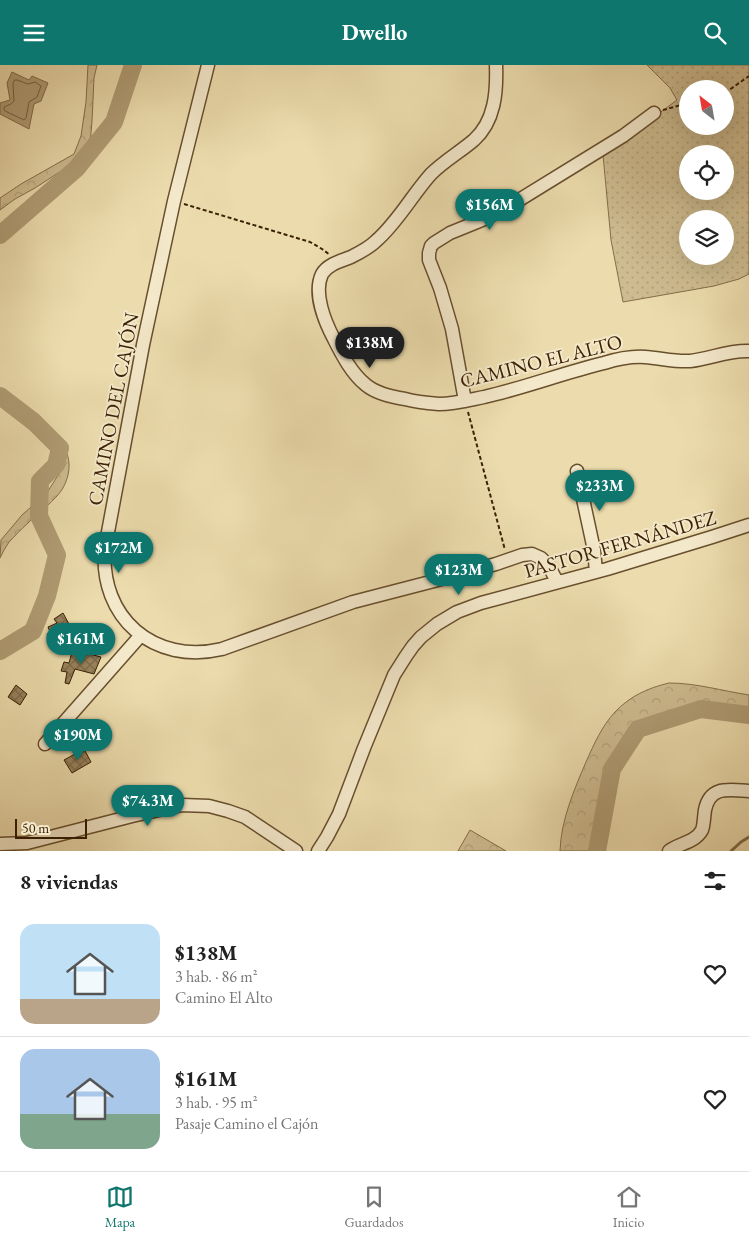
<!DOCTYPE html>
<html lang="es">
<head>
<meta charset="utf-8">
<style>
  body { margin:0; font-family:"EB Garamond",serif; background:#f2f2f2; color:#222; height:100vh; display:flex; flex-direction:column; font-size:19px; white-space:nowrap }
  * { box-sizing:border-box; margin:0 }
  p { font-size:16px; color:#767676 }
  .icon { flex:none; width:28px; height:28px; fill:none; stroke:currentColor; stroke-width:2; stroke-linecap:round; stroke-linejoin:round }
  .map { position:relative; height:786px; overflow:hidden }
  .side { display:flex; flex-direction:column; background:#fff; flex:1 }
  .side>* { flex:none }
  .needle { width:32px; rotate:329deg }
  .buttons { position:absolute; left:679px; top:15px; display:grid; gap:10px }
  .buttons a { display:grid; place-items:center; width:55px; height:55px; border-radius:50%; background:#fff; box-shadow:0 5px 20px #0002; font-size:25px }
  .scale { position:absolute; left:15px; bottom:12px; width:72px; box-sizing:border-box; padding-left:5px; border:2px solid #3c2004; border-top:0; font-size:14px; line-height:18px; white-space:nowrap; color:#3c2004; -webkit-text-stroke:4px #f3e8ca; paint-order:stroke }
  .price { position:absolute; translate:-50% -42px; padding:0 11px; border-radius:18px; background:#0f766e; color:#fff; font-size:16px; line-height:32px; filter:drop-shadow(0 1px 2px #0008) }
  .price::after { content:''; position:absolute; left:50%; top:30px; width:15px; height:11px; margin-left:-8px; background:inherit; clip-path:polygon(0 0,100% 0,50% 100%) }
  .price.selected { background:#222; color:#fff }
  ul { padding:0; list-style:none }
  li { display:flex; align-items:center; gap:15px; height:125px; padding:0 20px }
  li+li { border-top:1px solid #e0e0e0 }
  li span { display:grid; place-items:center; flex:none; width:140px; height:100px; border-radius:15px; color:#555 }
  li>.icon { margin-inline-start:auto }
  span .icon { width:60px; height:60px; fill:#fffc; stroke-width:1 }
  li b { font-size:21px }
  h2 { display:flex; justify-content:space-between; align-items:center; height:60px; padding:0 20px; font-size:21px }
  header { display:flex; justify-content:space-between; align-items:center; height:65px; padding:0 20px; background:#0f766e; color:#fff; font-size:22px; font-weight:700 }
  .menu { display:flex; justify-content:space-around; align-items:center; height:70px; border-top:1px solid #e0e0e0; background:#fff; font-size:14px; color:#767676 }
  .menu a { display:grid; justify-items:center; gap:2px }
  .menu .selected { color:#0f766e }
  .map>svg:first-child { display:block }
  .grass { fill:url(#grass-dots); stroke:#856e4a; fill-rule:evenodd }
  .forest { fill:url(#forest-crowns); stroke:#856e4a }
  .water { fill:#b09c74; stroke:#826a47 }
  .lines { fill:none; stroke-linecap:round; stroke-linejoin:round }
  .shore { stroke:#765e3c; stroke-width:1 }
  .stream { stroke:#826a47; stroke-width:3 }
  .river { stroke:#b09c74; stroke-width:18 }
  .building { fill:url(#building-cross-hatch); stroke:#3c2004 }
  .minor-casing { stroke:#684f2e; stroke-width:15 }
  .path { stroke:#3c2004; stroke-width:2; stroke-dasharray:4 2.5; stroke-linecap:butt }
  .minor { stroke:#f3e8ca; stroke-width:12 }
  .labels { text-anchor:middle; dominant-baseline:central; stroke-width:4; stroke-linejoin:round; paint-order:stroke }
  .street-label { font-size:20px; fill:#3c2004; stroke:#f3e8ca }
</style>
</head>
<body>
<header><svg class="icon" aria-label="menu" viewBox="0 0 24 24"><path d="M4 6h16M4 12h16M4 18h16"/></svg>Dwello<svg class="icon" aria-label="search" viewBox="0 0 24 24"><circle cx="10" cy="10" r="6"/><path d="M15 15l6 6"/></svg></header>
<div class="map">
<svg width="749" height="786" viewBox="0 0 749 786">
  <defs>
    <pattern id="grass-dots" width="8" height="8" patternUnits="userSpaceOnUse" patternTransform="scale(1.25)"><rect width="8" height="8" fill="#cebc90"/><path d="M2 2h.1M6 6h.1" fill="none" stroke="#b2a17b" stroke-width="1.8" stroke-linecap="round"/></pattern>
    <pattern id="forest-crowns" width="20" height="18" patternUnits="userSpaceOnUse" patternTransform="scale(1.25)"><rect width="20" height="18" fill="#cebc90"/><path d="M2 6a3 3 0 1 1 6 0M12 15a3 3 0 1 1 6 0" fill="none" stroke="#b2a17b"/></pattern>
    <pattern id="building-cross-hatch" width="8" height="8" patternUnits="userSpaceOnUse" patternTransform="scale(1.25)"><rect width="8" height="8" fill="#98825c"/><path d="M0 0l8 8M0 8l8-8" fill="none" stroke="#7d6a4a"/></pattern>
  </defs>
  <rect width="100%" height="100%" fill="#ecdcad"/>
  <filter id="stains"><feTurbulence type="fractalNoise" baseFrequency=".004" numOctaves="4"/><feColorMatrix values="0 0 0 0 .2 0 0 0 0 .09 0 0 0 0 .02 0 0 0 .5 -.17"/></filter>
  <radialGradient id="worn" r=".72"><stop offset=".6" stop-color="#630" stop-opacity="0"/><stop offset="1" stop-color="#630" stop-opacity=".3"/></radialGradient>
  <!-- grass -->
  <path class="grass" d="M647 0H749V209L739 214 714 221 623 237 611 175 603 90 677 35 670 23ZM688 24H725V61H688ZM688 89H725V126H688ZM688 154H725V191H688Z"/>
  <!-- forest -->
  <path class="forest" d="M88 0H97L94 13 92 56 90 80 88 87 75 97 35 123 15 134 0 145V133L21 119 74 89 81 71 86 37Z
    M0 323C13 339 30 345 45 359 65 376 77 397 63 423 56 435 38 448 28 458 21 464 15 471 9 477L4 485 0 493 1 475 22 450 46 429 59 409 60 396 58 389 49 372 42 366 25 356 7 341 0 332Z
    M669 618C696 618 723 626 749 630V651L695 650 664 657 646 665 624 683 615 698 610 723 606 753 605 786H560C561 755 574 725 586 697 594 679 602 661 615 647 630 631 648 623 669 618Z
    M470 765 506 786H458Z"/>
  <!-- water -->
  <path class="water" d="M12 7 29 15 32 11 48 18 41 36 34 39 29 64 0 49V38L10 35 7 18Z"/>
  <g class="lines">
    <!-- shore -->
    <path class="shore" d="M15 15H17L28 19 35 17 41 21 37 32 29 37 26 53 24 55 5 46 4 44V42L11 39 14 36 13 19Z"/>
    <!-- stream -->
    <path class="stream" d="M731 786 741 777 749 772"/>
    <!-- river -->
    <path class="river" d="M0 170 76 104 114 57 133 0
      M0 331 34 357 60 383 56 400 40 416 39 451 57 490 47 531 33 566 0 586
      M597 786 612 704 638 664 701 644 749 650"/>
  </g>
  <!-- building -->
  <path class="building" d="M63 548 70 561 75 559 82 568 54 583 47 569 50 567 48 562 57 558 54 554Z
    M72 587 86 591V588L101 592 94 609 75 604 69 619 65 618 67 607 61 606 64 597 69 598Z
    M16 620 27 629 20 640 8 632Z
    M84 684 91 697 72 708 64 695Z"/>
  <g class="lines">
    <!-- minor casing -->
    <g class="minor-casing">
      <path id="minor" d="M208 0 174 136 143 280 105 483C99 553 154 600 222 584L353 537 434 516 496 499 522 490 532 489 541 493 549 501 557 517
        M496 0C497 27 495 56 474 75 460 87 444 96 431 109 412 130 398 157 376 176 369 183 359 188 351 192 341 196 328 199 322 209 313 228 325 257 334 274 342 290 352 309 366 320 377 329 392 332 405 334 416 337 427 338 439 339 454 339 469 335 484 332 524 323 563 308 604 298 617 294 631 291 645 292 660 293 675 297 690 296 710 294 728 285 749 286
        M465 336 452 264 440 223 429 195V188L431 181 434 178 450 168 482 155 511 140 623 71 654 48
        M577 406 594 485 596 507
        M45 679 141 570
        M0 779 27 778 132 751 182 740 209 741 228 746 245 752 296 786
        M318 786 327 772 339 749 364 683 394 610 406 591 413 581 421 572 437 559 457 547 481 538 607 504 712 472 749 460
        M669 786C679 778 695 778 702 765 704 760 704 751 705 745 710 720 729 725 749 726"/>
    </g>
    <!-- path -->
    <path class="path" d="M725 28 749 11
      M663 45 688 38
      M184 139 310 177 322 184 330 190
      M468 347 505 485"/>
    <!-- minor -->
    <use href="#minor" class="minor"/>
  </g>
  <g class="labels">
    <!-- street labels -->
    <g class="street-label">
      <text transform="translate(541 296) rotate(-14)">CAMINO EL ALTO</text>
      <text transform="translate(113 344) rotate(-79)">CAMINO DEL CAJÓN</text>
      <text transform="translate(620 479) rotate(-16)">PASTOR FERNÁNDEZ</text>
    </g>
  </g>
  <rect width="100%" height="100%" filter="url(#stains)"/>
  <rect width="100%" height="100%" fill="url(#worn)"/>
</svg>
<div class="buttons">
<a><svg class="needle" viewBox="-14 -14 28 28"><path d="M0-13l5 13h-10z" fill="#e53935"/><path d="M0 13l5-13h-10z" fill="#767676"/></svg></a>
<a><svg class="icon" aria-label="locate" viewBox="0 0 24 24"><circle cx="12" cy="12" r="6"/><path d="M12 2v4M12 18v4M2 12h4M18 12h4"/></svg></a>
<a><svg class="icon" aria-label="layers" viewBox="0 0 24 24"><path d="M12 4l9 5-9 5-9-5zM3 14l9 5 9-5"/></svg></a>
</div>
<div class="scale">50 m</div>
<b class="price" style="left:490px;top:166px">$156M</b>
<b class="price selected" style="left:370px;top:304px">$138M</b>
<b class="price" style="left:600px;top:447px">$233M</b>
<b class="price" style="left:119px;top:509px">$172M</b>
<b class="price" style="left:459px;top:531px">$123M</b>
<b class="price" style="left:81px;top:600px">$161M</b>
<b class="price" style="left:78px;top:696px">$190M</b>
<b class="price" style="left:148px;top:762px">$74.3M</b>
</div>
<section class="side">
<h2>8 viviendas<svg class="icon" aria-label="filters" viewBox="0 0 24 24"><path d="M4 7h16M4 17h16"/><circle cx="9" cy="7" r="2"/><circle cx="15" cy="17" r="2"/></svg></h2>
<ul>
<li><span style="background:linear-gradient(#bfe0f5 75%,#b9a48a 0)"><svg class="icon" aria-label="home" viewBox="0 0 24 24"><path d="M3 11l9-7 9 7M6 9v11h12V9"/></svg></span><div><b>$138M</b><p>3 hab. · 86 m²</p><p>Camino El Alto</p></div><svg class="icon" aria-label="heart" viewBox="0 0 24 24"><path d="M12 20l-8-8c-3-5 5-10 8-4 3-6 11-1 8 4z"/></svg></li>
<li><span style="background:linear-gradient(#a9c7e8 65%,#7fa58c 0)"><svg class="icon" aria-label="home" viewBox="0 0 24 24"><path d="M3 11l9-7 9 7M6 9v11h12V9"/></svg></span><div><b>$161M</b><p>3 hab. · 95 m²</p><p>Pasaje Camino el Cajón</p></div><svg class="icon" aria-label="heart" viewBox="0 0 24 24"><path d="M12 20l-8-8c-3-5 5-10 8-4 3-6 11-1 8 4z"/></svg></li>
</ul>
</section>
<nav class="menu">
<a class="selected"><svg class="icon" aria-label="map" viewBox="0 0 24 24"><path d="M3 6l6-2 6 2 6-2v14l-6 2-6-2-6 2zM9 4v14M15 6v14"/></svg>Mapa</a>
<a><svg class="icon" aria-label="saved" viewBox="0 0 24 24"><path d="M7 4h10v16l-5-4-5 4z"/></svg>Guardados</a>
<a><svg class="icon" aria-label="home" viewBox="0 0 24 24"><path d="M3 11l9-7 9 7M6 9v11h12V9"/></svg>Inicio</a>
</nav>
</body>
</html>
